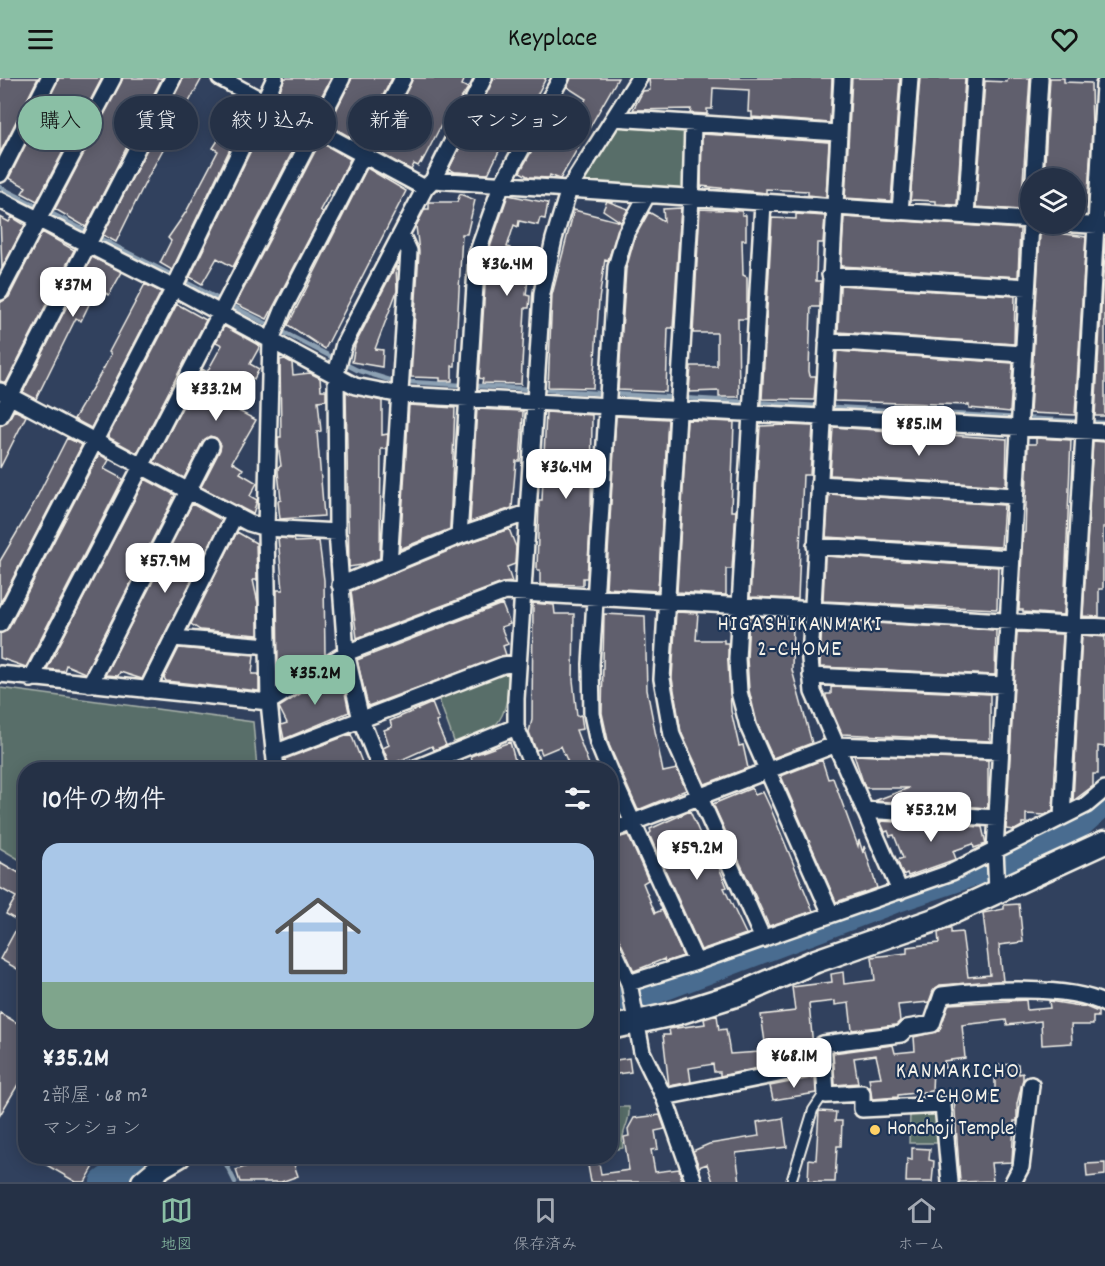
<!DOCTYPE html>
<html lang="ja">
<head>
<meta charset="utf-8">
<style>
  body { margin:0; font-family:Dekko,"Klee One",sans-serif; background:#313d51; color:#f1f3f6; height:100vh; display:flex; flex-direction:column; font-size:22px; white-space:nowrap }
  * { box-sizing:border-box; margin:0 }
  p { font-size:20px; color:#a3a9b3 }
  .icon { flex:none; width:33px; height:33px; fill:none; stroke:currentColor; stroke-width:2; stroke-linecap:round; stroke-linejoin:round }
  .map { position:relative; flex:1; overflow:hidden }
  .drawer { position:absolute; left:18px; top:684px; width:600px; height:402px; display:flex; flex-direction:column; background:#253146; border-radius:24px; box-shadow:0 3px 15px #0003,0 0 0 2px #424c5f }
  .drawer>* { flex:none }
  .guide { position:absolute; left:18px; top:18px; width:600px; height:54px; display:flex; gap:12px }
  .buttons { position:absolute; left:1020px; top:90px; display:grid; gap:12px }
  .buttons a { display:grid; place-items:center; width:66px; height:66px; border-radius:50%; background:#253146; box-shadow:0 3px 15px #0003,0 0 0 2px #424c5f; font-size:30px }
  .price { position:absolute; translate:-50% -51px; padding:0 14px; border-radius:12px; background:#fff; color:#222; font-size:20px; line-height:39px; filter:drop-shadow(0 2px 3px #0008) }
  .price::after { content:''; position:absolute; left:50%; top:36px; width:18px; height:14px; margin-left:-9px; background:inherit; clip-path:polygon(0 0,100% 0,50% 100%) }
  .price.active { background:#8abfa5; color:#111 }
  ul { padding:0; list-style:none }
  li { display:grid; align-content:center; gap:12px; height:318px; padding:0 24px }
  li+li { border-top:2px solid #424c5f }
  li span { display:grid; place-items:center; height:186px; border-radius:18px; color:#555 }
  li>.icon { margin-inline-start:auto }
  span .icon { width:108px; height:108px; fill:#fffc; stroke-width:1 }
  li b { font-size:26px }
  h2 { display:flex; justify-content:space-between; align-items:center; height:72px; padding:0 24px; font-size:26px }
  .chip { padding:0 21px; border-radius:27px; background:#253146; box-shadow:0 3px 15px #0003,0 0 0 2px #424c5f; font-size:21px; line-height:54px }
  .chip.active { background:#8abfa5; color:#111 }
  header { display:flex; justify-content:space-between; align-items:center; height:78px; padding:0 24px; background:#8abfa5; color:#111; font-size:27px; font-weight:600 }
  .tabs { display:flex; justify-content:space-around; align-items:center; height:84px; border-top:2px solid #424c5f; background:#253146; font-size:16px; color:#a3a9b3 }
  .tabs a { display:grid; justify-items:center; gap:3px }
  .tabs .active { color:#8abfa5 }
  .map>svg:first-child { display:block }
  .green { fill:#596e69; stroke:#a6b0a8; stroke-width:1.5 }
  .lines { fill:none; stroke-linecap:round; stroke-linejoin:round }
  .stream { stroke:#8da1b3; stroke-width:4.5 }
  .river { stroke:#486c90; stroke-width:26 }
  .building { fill:#615e6d; stroke:#f4f1e8; stroke-width:1.5 }
  .lane-casing { stroke:#f4f1e8; stroke-width:12 }
  .street-casing { stroke:#f4f1e8; stroke-width:20 }
  .secondary-casing { stroke:#f4f1e8; stroke-width:27 }
  .lane { stroke:#1d3557; stroke-width:8 }
  .street { stroke:#1d3557; stroke-width:15 }
  .secondary { stroke:#1d3557; stroke-width:22 }
  .poi-dot { fill:#ffd166; stroke:#1d3557; stroke-width:2 }
  .labels { text-anchor:middle; dominant-baseline:central; stroke-width:4.5; stroke-linejoin:round; paint-order:stroke }
  .poi-label { font-size:21px; fill:#f4f1e8; stroke:#1d3557; text-anchor:start }
  .neighbourhood-label { font-size:22px; letter-spacing:1.5px; fill:#f4f1e8; stroke:#1d3557 }
</style>
</head>
<body>
<header><svg class="icon" aria-label="menu" viewBox="0 0 24 24"><path d="M4 6h16M4 12h16M4 18h16"/></svg>Keyplace<svg class="icon" aria-label="heart" viewBox="0 0 24 24"><path d="M12 20l-8-8c-3-5 5-10 8-4 3-6 11-1 8 4z"/></svg></header>
<div class="map">
<svg width="1105" height="1104" viewBox="0 0 1105 1104">
  <rect width="100%" height="100%" fill="#31415e"/>
  <filter id="ink" filterUnits="userSpaceOnUse"><feTurbulence type="fractalNoise" baseFrequency=".0167" numOctaves="2"/><feDisplacementMap in="SourceGraphic" scale="12" xChannelSelector="R" yChannelSelector="G"/><feConvolveMatrix kernelMatrix="1 2 1 2 8 2 1 2 1" color-interpolation-filters="sRGB"/></filter>
  <g filter="url(#ink)">
    <!-- green -->
    <path class="green" d="M614 47 689 50 684 114 589 107 585 101Z
      M507 592C510 603 509 610 507 620 502 654 484 655 455 666L438 619Z
      M0 610 253 644 257 691 26 692 25 785 0 770Z
      M611 1029H629C631 1046 620 1052 623 1070L611 1072Z
      M910 1036 937 1037V1065H909Z"/>
    <g class="lines">
      <!-- stream -->
      <path class="stream" d="M0 109 357 292 393 303 1105 345
        M222 1078 235 1104"/>
      <!-- river -->
      <path class="river" d="M610 924 652 914 892 823 1038 773 1076 750 1105 724
        M103 1104 139 1078"/>
    </g>
    <!-- building -->
    <path class="building" d="M0 0H38L0 75Z
      M59 0H102L78 46 72 43 61 63 67 66 37 123 22 115 26 109 9 100Z
      M123 0H162L86 149 55 131Z
      M183 0H202L149 97 116 164 103 157Z
      M285 0H331L311 38 277 19Z
      M352 0H392L359 64 329 47Z
      M413 0H465L462 7 468 10 451 36 448 34 421 86 422 81 418 88 414 86 411 92 376 73Z
      M494 0H546L534 23 536 24 518 57 522 43 515 40 488 96 455 94 449 91Z
      M571 0H618L560 101 550 97 549 100 529 99 520 94 553 35 570 46 586 21 567 9Z
      M649 0H832L830 45 752 39V34H748L749 12 713 10 712 31H707V36L690 35 691 31 633 32 643 13 650 12Z
      M852 0H900L891 123 845 120Z
      M920 0H965L957 127 936 126V123L913 122 910 124Z
      M1008 0H1030L1021 132 976 129 985 3 1007 4Z
      M1050 0H1064V4L1091 5 1092 53 1087 131H1076V100H1044Z
      M242 25 250 29 172 192 160 185 171 163 168 160 186 134 218 73 213 70Z
      M271 38 302 55 233 189 217 180 202 206 190 199 267 39Z
      M702 56 829 64 826 119 808 117V113L766 111V115L701 108Z
      M320 64 350 81 334 113 331 112 320 132 323 134 267 241 236 226Z
      M367 90 406 113 325 271 288 247Z
      M460 116 475 122 467 156H462L455 288H452V303H440V300L411 299 419 174 416 148 425 131H429V124H457Z
      M508 117 548 125 545 141 540 140 538 147 519 143 518 149 514 147 507 169 510 170 507 181 530 186 526 217 530 218 529 230H525L521 306 482 305 483 301 479 300 487 178Z
      M607 123 628 131 621 144 603 132Z
      M681 130 673 250H668L666 314 618 312 626 191 635 159 649 134 664 143 663 131Z
      M700 131 742 133V137H746V162H742L743 197 747 199V241H738L739 319H719V313L689 314 691 288H717V255H693Z
      M574 132 621 144 608 182 605 181 599 222 593 310 548 309 552 217Z
      M796 136 825 138 823 165H817L816 203H821L820 229H811L809 293 810 298H816L814 322 762 321 772 140 796 141Z
      M0 139 9 144 12 139 25 147 2 190Z
      M844 139 1020 151 1018 199 841 188Z
      M1046 151H1059V155L1086 159 1075 337 1030 335 1040 156H1046Z
      M42 154 74 172 6 305 0 303V225L9 219Z
      M1105 160V338H1095Z
      M92 179 122 194 109 217 97 210 81 243 76 240 36 321 23 314Z
      M396 187 397 213 375 271 383 272 382 289 352 284 355 267Z
      M145 206 161 214 91 350 74 341 104 290 111 276 109 274Z
      M840 207 1015 218 1014 266 838 254Z
      M177 226 206 242 137 375 108 359Z
      M224 248 260 268 250 286 259 291 254 301 249 298 243 310 240 309 229 328 256 342 232 384 243 391 240 395 257 405 250 418 257 422 253 436 201 409 220 372 221 367 216 360 210 358 203 363 184 400 154 384 202 291 207 294 222 267 216 264Z
      M837 273 1013 285 1010 334 969 330V327L834 323Z
      M285 281 292 285 293 297 310 295 320 300 321 312H326V322L318 323 321 353 317 354 324 438 280 441 278 423 281 422 278 394V389L281 388 278 366V359H281L280 282Z
      M346 314 382 323V357L388 356 387 371H381L380 480 362 487 349 489Z
      M409 327 455 330 450 451 400 471Z
      M477 331 523 333 522 356 520 383H516L512 430 470 444Z
      M14 332 26 338 0 390V348L8 343Z
      M546 334 592 337 591 434 587 500H583V507L540 506V492H537L539 422H542Z
      M616 338 668 341 658 513 606 510Z
      M687 342 734 344 731 433H736L732 491H726V517L677 514Z
      M786 347 813 348 810 397H803L798 521 750 519 760 348Z
      M833 349 1007 361 1006 408 830 397Z
      M67 360 82 367 0 525V483L32 429Z
      M1036 360 1071 362 1064 537 1023 534V532H1019L1023 455H1025L1028 366H1036Z
      M1093 363 1105 364V449H1103V511H1099V539L1083 538Z
      M99 376 109 382 104 391 123 401 26 589 0 580V556L9 550Z
      M145 401 175 417 85 595 66 587 64 593 47 591Z
      M829 416 1004 427 1001 469 826 459Z
      M192 426 222 442 142 601 120 594 118 598 105 597Z
      M509 451 516 469 515 486 507 489 512 504 502 505 357 560 351 513 465 466Z
      M237 454 256 465 257 502H253L258 525V557L200 552 191 546Z
      M278 460 294 461 295 464 319 463 324 502 325 577 319 580 304 581 305 590 298 594 278 593 277 512H283Z
      M825 478 998 489 997 531 823 523Z
      M533 525 554 527 555 536H574L573 602 577 638 581 637 583 651 576 652 591 692H571L561 668 542 676 540 671 536 672 529 654 532 642Z
      M502 526 510 546 501 549 508 566 503 568 506 577 368 628 357 582Z
      M676 534 698 535 696 562H724V565H728L731 633 739 668 743 667 748 690 705 706 681 654 672 600Z
      M604 536 645 538 647 612 663 694 677 691 686 712 638 732 609 667 602 635Z
      M749 538 793 541 792 592 812 665 773 680 757 645 749 612 747 581Z
      M822 542 996 552 995 597 820 589Z
      M1017 554 1063 556 1053 733 1045 737 1026 736V745H1022V748L1015 752 1006 751Z
      M1082 557 1105 559V669L1098 668V696H1093V708L1073 723Z
      M179 570 254 577 252 596H259V613L166 603 164 600Z
      M340 591 349 634 284 661 281 647 287 645 279 629Z
      M831 609 990 616V663L842 656 826 619V616H831Z
      M432 625 439 643 436 644 446 667 434 672 432 668 390 687 383 670 389 667 384 652 392 649 390 643Z
      M351 656 365 692H286L285 681Z
      M510 664 517 690 474 692 471 678Z
      M854 677 988 682V730L874 723 909 710H865Z
      M822 682 828 701 833 700 858 768 859 762 863 775 864 768 877 810 836 824 781 698Z
      M752 710 755 717 763 714 770 729 813 833 769 848 713 726Z
      M690 733 703 763 707 760 727 809 724 810 746 856 701 872 649 756 651 754 650 751Z
      M880 743 982 749 986 766 974 770 973 766 953 773 956 781 908 798 907 795 903 797 897 782 903 780 894 757 890 758 888 753 885 754Z
      M628 757 648 802 643 805 655 835 662 832 683 878 665 884 664 881 634 893 610 842V762Z
      M0 784 26 799V896L0 881 20 844 6 836 16 819 0 810Z
      M1019 826 1023 864 999 867 1003 903 940 907 933 913 929 924 898 927 900 943 896 947 852 952 849 925 835 927V923L809 926 814 979 796 983 793 967 766 971 761 937 795 933 792 909 832 904 831 896 843 894 844 906 875 902 872 879 907 875V869L939 865 938 855 948 851H951V855L962 854 968 899 990 897 983 835 1004 831V827Z
      M1026 922 1027 932 1050 930 1049 923 1086 929 1098 934V939H1093V947H1071L1072 965 1042 967 1041 943 1007 947 1006 942 962 947 965 980 944 983 945 990H933L932 1013 898 1017V1019L872 1021 869 1000 881 999 876 977 854 980 858 1005 835 1007 833 975 893 967 895 975 915 973 914 959 939 953 949 926Z
      M0 935 26 950V993L0 1037Z
      M717 937 719 952 726 951 730 976 760 974 763 989 720 998V994H714L713 986 689 990 691 1004 669 1008 663 957H670L669 951 705 946 704 941Z
      M629 980 631 994 610 997V983Z
      M1018 986 1019 996 1023 995V1001L1017 1026V1043H1014L1012 1084 991 1085 993 1103 960 1104 954 1020 993 1016 992 1012H995V997L999 996 998 987Z
      M815 999 816 1015 773 1022 770 1008Z
      M819 1033 836 1034 835 1043H842L841 1068H837L835 1104H808L809 1081 816 1082Z
      M660 1037 665 1051 655 1053 658 1071 651 1072 655 1094 679 1091 682 1104H591L587 1082 598 1080 601 1096 629 1092 624 1059 629 1058 628 1051 634 1040Z
      M783 1040 787 1069 736 1075 740 1104H713L707 1086 699 1089 693 1073 709 1066 759 1058 757 1044Z
      M912 1070 930 1071 929 1082 934 1083 932 1104H906L907 1081 912 1082Z
      M31 1078H100L85 1104H76Z
      M276 1078H291L298 1098 281 1104H240L236 1092Z
      M1105 1085V1097L1087 1099 1086 1086Z"/>
    <g class="lines">
      <!-- lane casing -->
      <g class="lane-casing">
        <path id="lane" d="M791 1104 813 1032 825 1014"/>
      </g>
      <!-- street casing -->
      <g class="street-casing">
        <path id="street" d="M220 0 425 110 433 102 1030 142
          M842 0 810 581 813 614 900 813
          M614 40 838 55
          M693 46 691 120 662 601 672 657 763 861
          M0 96 49 0
          M1034 100 1040 0
          M433 102 484 0
          M0 122 174 210 355 308 401 317 1105 354
          M763 125 740 528 737 581 739 614 748 648 831 836
          M900 134 910 0
          M966 137 975 0
          M1073 146 1105 148
          M830 197 1027 209
          M0 214 113 0
          M827 263 1023 276
          M0 313 249 445 266 450 337 454
          M0 338 173 0
          M819 406 1015 418
          M459 458 477 176 501 108 561 0
          M815 468 1011 480
          M389 486 409 173 401 156
          M340 507 459 458 527 435
          M0 546 174 210 275 0
          M173 560 235 437
          M0 596 269 624 346 575 505 514 1105 549
          M811 598 1004 607
          M31 601 342 0
          M90 606 211 368
          M147 612 173 560 268 568
          M274 675 503 587 517 585
          M276 692 269 624 266 450 271 262 284 230 403 0
          M381 692 361 642 346 575 337 454 336 296 344 266 425 110
          M411 692 516 649
          M534 692 516 649V621L542 215 554 161 569 111 639 0
          M609 692 598 665 592 636 591 586 610 286 616 189 626 155 647 117
          M610 694 696 884
          M864 732 997 740
          M1062 739 1104 7
          M610 753 834 667 1001 673
          M997 813 995 772 1031 146
          M610 864 629 905 642 974 664 1019 694 1104
          M629 905 696 884 952 794 1086 727 1105 711
          M664 1019 823 987
          M950 1104 943 1027 862 1031V1015L826 1017 823 966 901 956 907 950 932 946 942 917C982 912 1069 906 1105 926
          M1013 1104 1021 1089 1031 1007"/>
      </g>
      <!-- secondary casing -->
      <g class="secondary-casing">
        <path id="secondary" d="M610 950 678 935 742 915 816 883 940 840 1105 764
          M143 1104 162 1088 179 1078"/>
      </g>
      <!-- lane -->
      <use href="#lane" class="lane"/>
      <!-- street -->
      <use href="#street" class="street"/>
      <!-- secondary -->
      <use href="#secondary" class="secondary"/>
    </g>
  </g>
  <!-- markers -->
  <circle class="poi-dot" cx="875" cy="1052" r="6"/>
  <g class="labels">
    <!-- poi labels -->
    <g class="poi-label">
      <text x="887" y="1052">Honchoji Temple</text>
    </g>
    <!-- neighbourhood labels -->
    <g class="neighbourhood-label">
      <text x="800" y="547">HIGASHIKANMAKI<tspan x="800" dy="25">2-CHOME</tspan></text>
      <text x="958" y="994">KANMAKICHO<tspan x="958" dy="25">2-CHOME</tspan></text>
    </g>
  </g>
</svg>
<div class="buttons">
<a><svg class="icon" aria-label="layers" viewBox="0 0 24 24"><path d="M12 4l9 5-9 5-9-5zM3 14l9 5 9-5"/></svg></a>
</div>
<b class="price" style="left:507px;top:219px">¥36.4M</b>
<b class="price" style="left:73px;top:240px">¥37M</b>
<b class="price" style="left:216px;top:344px">¥33.2M</b>
<b class="price" style="left:919px;top:379px">¥85.1M</b>
<b class="price" style="left:566px;top:422px">¥36.4M</b>
<b class="price" style="left:165px;top:516px">¥57.9M</b>
<b class="price active" style="left:315px;top:628px">¥35.2M</b>
<b class="price" style="left:931px;top:765px">¥53.2M</b>
<b class="price" style="left:697px;top:803px">¥59.2M</b>
<b class="price" style="left:794px;top:1011px">¥68.1M</b>
<div class="guide">
<a class="chip active">購入</a>
<a class="chip">賃貸</a>
<a class="chip">絞り込み</a>
<a class="chip">新着</a>
<a class="chip">マンション</a>
</div>
<section class="drawer">
<h2>10件の物件<svg class="icon" aria-label="filters" viewBox="0 0 24 24"><path d="M4 7h16M4 17h16"/><circle cx="9" cy="7" r="2"/><circle cx="15" cy="17" r="2"/></svg></h2>
<ul>
<li><span style="background:linear-gradient(#a9c7e8 75%,#7fa58c 0)"><svg class="icon" aria-label="home" viewBox="0 0 24 24"><path d="M3 11l9-7 9 7M6 9v11h12V9"/></svg></span><div><b>¥35.2M</b><p>2部屋 · 68 m²</p><p>マンション</p></div></li>
</ul>
</section>
</div>
<nav class="tabs">
<a class="active"><svg class="icon" aria-label="map" viewBox="0 0 24 24"><path d="M3 6l6-2 6 2 6-2v14l-6 2-6-2-6 2zM9 4v14M15 6v14"/></svg>地図</a>
<a><svg class="icon" aria-label="saved" viewBox="0 0 24 24"><path d="M7 4h10v16l-5-4-5 4z"/></svg>保存済み</a>
<a><svg class="icon" aria-label="home" viewBox="0 0 24 24"><path d="M3 11l9-7 9 7M6 9v11h12V9"/></svg>ホーム</a>
</nav>
</body>
</html>
